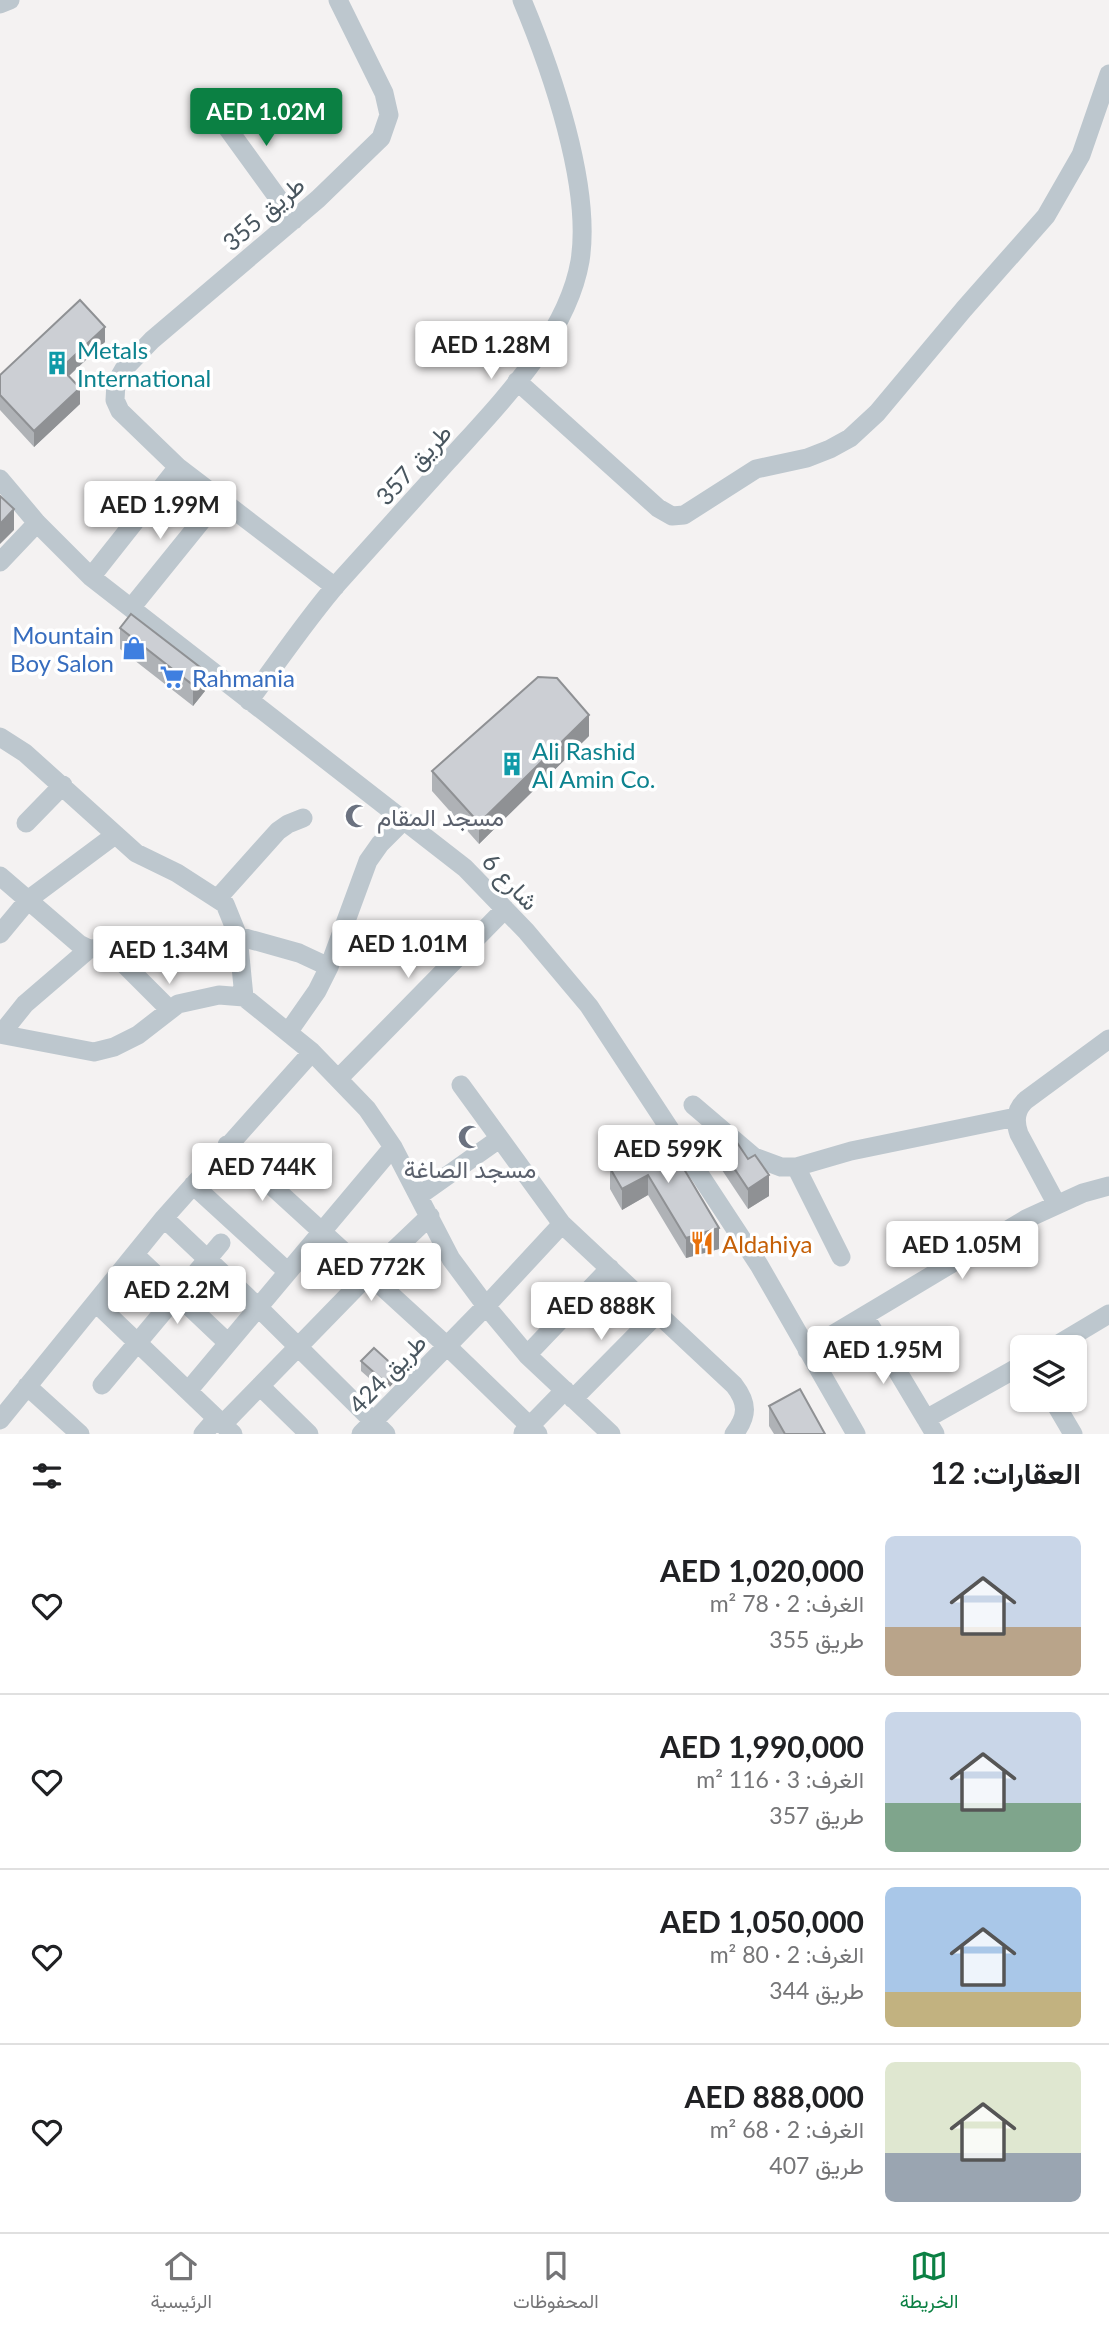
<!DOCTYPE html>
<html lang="ar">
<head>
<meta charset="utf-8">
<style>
  body { margin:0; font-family:Lato,Vazirmatn,sans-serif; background:#f6f6f6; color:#202124; direction:rtl; height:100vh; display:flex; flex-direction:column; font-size:26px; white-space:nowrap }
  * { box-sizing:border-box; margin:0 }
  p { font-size:23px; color:#757577 }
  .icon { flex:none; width:38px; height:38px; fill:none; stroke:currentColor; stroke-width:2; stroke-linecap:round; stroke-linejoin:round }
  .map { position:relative; height:1434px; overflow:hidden; direction:ltr }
  .side { display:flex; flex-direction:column; background:#fff; flex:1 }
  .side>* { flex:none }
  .controls { position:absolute; left:1010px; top:1335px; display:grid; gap:14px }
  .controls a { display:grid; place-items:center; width:77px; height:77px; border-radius:10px; background:#fff; box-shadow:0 2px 5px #0004; font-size:35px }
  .price { position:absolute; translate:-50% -60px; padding:0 16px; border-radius:7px; background:#fff; color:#222; font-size:23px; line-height:46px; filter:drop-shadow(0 2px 4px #0008) }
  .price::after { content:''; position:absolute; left:50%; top:42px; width:21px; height:16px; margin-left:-10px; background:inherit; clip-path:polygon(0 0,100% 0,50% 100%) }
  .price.current { background:#0b8043; color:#fff }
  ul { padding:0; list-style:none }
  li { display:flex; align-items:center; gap:21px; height:175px; padding:0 28px }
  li+li { border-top:2px solid #e0e0e0 }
  li span { display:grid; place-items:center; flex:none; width:196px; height:140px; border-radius:10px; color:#555 }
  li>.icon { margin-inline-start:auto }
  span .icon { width:84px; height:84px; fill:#fffc; stroke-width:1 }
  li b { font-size:30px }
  h2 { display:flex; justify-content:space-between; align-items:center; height:84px; padding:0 28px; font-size:30px }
  .menu { display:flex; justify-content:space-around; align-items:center; height:98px; border-top:2px solid #e0e0e0; background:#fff; font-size:19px; color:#757577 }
  .menu a { display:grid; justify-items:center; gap:4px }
  .menu .current { color:#0b8043 }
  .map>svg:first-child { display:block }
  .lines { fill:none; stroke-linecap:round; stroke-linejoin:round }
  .minor { stroke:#bdc7ce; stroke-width:19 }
  .wall { fill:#afb2b6 }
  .shaded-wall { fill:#8f9194 }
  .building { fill:#cccfd4; stroke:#8f9194; stroke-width:2 }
  .labels { text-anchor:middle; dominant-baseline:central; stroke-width:7; stroke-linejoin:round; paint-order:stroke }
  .street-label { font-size:24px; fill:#49565f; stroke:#fff }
  .culture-label { font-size:24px; fill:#0d838f; stroke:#fff; text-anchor:start }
  .shop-label { font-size:24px; fill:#366cbe; stroke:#fff; text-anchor:end }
  .worship-label { font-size:24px; fill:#5b616d; stroke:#fff; text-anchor:start }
  .food-label { font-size:24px; fill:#c56008; stroke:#fff; text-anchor:start }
</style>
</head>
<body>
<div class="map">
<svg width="1109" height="1434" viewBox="0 0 1109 1434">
  <rect width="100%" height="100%" fill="#f4f2f2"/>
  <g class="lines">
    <!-- minor -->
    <path class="minor" d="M0 4 10 0
      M207 100 294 220
      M517 381 658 508 672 516 684 515 756 469 807 458 830 449 850 438 877 413 964 309 1046 216 1081 155 1109 74
      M0 479 37 523 91 577 465 868 526 931 589 1006 759 1265 856 1434
      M0 562 37 523
      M91 577 178 467
      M335 587 178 467 120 411 115 400 116 383 124 369 152 340 318 199 381 138 389 115 384 93 338 0
      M131 608 220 498
      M249 701C278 662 306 620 338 583 375 542 411 502 448 461 498 405 567 337 580 261 592 186 551 69 522 0
      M0 737 25 753 136 853 177 873 225 904 238 936 244 997
      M26 823 63 785
      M0 876 79 944 89 949 108 948 170 1010
      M218 898 278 831 288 824 303 818
      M0 934 29 899 115 835
      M238 936 299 953 329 967
      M289 1031 317 991 329 967 368 861 380 844 403 821
      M0 1034 94 1052 114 1047 138 1035 178 1004 219 995 244 997 312 1052 367 1109 393 1147 451 1259 486 1306 527 1355 611 1434
      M1 1034 25 1004 89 949
      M339 1078 505 909
      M461 1085 562 1224 734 1385C748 1403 748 1416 734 1434
      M693 1105 754 1157 781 1167H796L851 1151 1016 1117
      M227 1145 447 1346 538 1434
      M796 1167 841 1257
      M193 1185 288 1272
      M420 1195 499 1139
      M1056 1203 1019 1134C1014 1120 1016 1109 1026 1100L1109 1039
      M164 1218 258 1307 386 1434
      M135 1255 228 1343
      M96 1303 233 1434
      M865 1317 935 1434
      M1052 1348 1109 1314
      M807 1350 1026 1219 1083 1193 1109 1186
      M527 1355 610 1268
      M102 1385 221 1243
      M27 1386 80 1434
      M260 1386 309 1434
      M188 1391 393 1147
      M573 1399 658 1313
      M1053 1400 1073 1434
      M926 1419 1022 1365
      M0 1420 164 1218 312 1052
      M223 1424 369 1274 430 1216
      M523 1433 565 1390
      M203 1434 216 1419
      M361 1434 486 1306 562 1224"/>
  </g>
  <!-- wall -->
  <path class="wall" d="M105 342 69 376 80 404 34 447 0 410V375Z
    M120 628 205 691 193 706 120 649Z
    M589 736 479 844 432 791V771Z
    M645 1142 719 1249 686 1258 648 1195 622 1210 610 1189V1168L645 1149Z
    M720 1147 769 1196 748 1209 720 1167Z
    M361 1361 397 1379 385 1392 361 1371Z
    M769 1406 825 1434H774L769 1426Z"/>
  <!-- shaded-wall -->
  <path class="shaded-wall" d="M105 327V342L61 383V368Z
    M80 388V404L34 447V431Z
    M14 509V530L0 544V524Z
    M205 671V691L193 706V685Z
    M589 715V736L479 844V823Z
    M648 1175V1195L622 1210V1189Z
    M769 1175V1196L748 1209V1189Z
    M719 1228V1249L686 1258V1238Z
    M397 1369V1379L385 1392V1382Z"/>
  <!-- building -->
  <path class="building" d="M80 300 105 327 61 368 80 388 34 431 0 395V375Z
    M0 496 14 509 0 524Z
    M131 614 205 671 193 685 120 628Z
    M538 677 557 678 589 715 479 823 432 771Z
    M662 1132 719 1228 686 1238 648 1175 622 1189 610 1168 647 1147 645 1142Z
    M734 1138 748 1159 755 1155 769 1175 748 1189 720 1147Z
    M374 1348 397 1369 385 1382 361 1361Z
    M800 1389 825 1434H785L769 1406Z"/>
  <!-- icons -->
  <defs>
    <g id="building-bare" transform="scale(1.89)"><path d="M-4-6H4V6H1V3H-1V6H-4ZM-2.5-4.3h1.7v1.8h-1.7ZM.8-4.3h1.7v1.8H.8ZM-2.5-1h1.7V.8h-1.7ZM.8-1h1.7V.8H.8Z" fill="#0f9aa8" stroke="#fff" stroke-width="2.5" paint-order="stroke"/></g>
    <g id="shop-bare" transform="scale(1.89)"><path d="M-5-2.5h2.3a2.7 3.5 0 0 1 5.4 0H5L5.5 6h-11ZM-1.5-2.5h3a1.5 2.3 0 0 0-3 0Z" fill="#3f7fe0" stroke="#fff" stroke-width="2.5" paint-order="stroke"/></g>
    <g id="supermarket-bare" transform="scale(1.89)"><path d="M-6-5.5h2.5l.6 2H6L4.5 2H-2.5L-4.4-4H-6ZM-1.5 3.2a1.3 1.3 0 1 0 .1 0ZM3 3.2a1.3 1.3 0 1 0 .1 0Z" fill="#3f7fe0" stroke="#fff" stroke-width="2.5" paint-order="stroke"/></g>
    <g id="mosque-bare" transform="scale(1.89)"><path d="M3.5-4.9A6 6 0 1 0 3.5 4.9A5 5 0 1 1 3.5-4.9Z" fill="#6b7280" stroke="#fff" stroke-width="2.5" paint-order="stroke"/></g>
    <g id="restaurant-bare" transform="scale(1.89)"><path d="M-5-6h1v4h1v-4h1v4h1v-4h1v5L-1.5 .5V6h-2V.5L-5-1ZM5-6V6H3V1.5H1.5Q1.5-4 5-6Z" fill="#e8710a" stroke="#fff" stroke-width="2.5" paint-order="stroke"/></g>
  </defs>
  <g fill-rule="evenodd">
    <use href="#building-bare" x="57" y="363"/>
    <use href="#shop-bare" x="134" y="648"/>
    <use href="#supermarket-bare" x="172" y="677"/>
    <use href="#building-bare" x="512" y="764"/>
    <use href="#mosque-bare" x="357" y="816"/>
    <use href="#mosque-bare" x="470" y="1137"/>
    <use href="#restaurant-bare" x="702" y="1243"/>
  </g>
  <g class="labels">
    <!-- street labels -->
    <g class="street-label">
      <text transform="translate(263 213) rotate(-41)">طريق 355</text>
      <text transform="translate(413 464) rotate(-48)">طريق 357</text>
      <text transform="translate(511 881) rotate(46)">شارع 6</text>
      <text transform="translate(387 1373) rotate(-46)">طريق 424</text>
    </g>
    <!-- culture labels -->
    <g class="culture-label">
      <text x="77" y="349">Metals<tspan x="77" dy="28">International</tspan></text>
      <text x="532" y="750">Ali Rashid<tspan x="532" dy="28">Al Amin Co.</tspan></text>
    </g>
    <!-- shop labels -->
    <g class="shop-label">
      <text x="114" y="634">Mountain<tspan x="114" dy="28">Boy Salon</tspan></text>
      <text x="192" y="677" text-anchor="start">Rahmania</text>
    </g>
    <!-- worship labels -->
    <g class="worship-label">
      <text x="377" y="816">مسجد المقام</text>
      <text x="470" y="1168" text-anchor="middle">مسجد الصاغة</text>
    </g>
    <!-- food labels -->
    <g class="food-label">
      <text x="722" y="1243">Aldahiya</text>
    </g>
  </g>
</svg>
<div class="controls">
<a><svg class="icon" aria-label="layers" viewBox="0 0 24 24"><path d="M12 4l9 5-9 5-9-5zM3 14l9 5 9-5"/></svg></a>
</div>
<b class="price current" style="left:266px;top:148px">AED 1.02M</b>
<b class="price" style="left:491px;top:381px">AED 1.28M</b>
<b class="price" style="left:160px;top:541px">AED 1.99M</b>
<b class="price" style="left:408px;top:980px">AED 1.01M</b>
<b class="price" style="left:169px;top:986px">AED 1.34M</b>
<b class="price" style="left:668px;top:1185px">AED 599K</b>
<b class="price" style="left:262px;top:1203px">AED 744K</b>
<b class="price" style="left:962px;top:1281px">AED 1.05M</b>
<b class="price" style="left:371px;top:1303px">AED 772K</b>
<b class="price" style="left:177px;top:1326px">AED 2.2M</b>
<b class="price" style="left:601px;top:1342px">AED 888K</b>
<b class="price" style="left:883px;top:1386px">AED 1.95M</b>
</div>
<section class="side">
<h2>العقارات: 12<svg class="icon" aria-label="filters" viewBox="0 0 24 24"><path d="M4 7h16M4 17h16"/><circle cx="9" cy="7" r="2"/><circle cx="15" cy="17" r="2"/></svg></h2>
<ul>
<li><span style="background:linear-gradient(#c9d6e8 65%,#b9a48a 0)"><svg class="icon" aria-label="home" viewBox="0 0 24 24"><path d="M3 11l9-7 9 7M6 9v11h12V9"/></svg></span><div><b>AED 1,020,000</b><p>الغرف: 2 · 78 m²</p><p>طريق 355</p></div><svg class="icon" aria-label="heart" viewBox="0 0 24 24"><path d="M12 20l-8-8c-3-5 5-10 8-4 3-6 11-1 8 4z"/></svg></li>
<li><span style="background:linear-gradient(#c9d6e8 65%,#7fa58c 0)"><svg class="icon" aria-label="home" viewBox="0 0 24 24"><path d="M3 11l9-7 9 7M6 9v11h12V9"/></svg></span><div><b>AED 1,990,000</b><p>الغرف: 3 · 116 m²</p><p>طريق 357</p></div><svg class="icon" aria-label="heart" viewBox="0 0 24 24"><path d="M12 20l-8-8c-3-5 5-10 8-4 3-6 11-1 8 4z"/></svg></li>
<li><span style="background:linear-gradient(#a9c7e8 75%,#c2b280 0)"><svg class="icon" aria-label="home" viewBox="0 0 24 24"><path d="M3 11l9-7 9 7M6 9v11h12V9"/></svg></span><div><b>AED 1,050,000</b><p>الغرف: 2 · 80 m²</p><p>طريق 344</p></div><svg class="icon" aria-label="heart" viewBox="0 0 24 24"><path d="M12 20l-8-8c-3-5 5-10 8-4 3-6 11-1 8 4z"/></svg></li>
<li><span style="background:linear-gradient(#dfe7d0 65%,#9aa5b1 0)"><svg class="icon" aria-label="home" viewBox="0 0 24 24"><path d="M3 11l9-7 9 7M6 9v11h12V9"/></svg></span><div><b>AED 888,000</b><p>الغرف: 2 · 68 m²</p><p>طريق 407</p></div><svg class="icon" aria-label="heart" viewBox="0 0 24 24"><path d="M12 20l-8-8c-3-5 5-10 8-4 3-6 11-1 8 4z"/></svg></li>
</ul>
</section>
<nav class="menu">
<a class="current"><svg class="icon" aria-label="map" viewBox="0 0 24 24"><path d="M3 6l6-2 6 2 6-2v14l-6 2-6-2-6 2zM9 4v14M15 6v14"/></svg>الخريطة</a>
<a><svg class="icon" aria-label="saved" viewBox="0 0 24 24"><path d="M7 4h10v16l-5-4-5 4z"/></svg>المحفوظات</a>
<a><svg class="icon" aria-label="home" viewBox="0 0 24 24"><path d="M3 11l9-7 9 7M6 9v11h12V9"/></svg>الرئيسية</a>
</nav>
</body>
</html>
